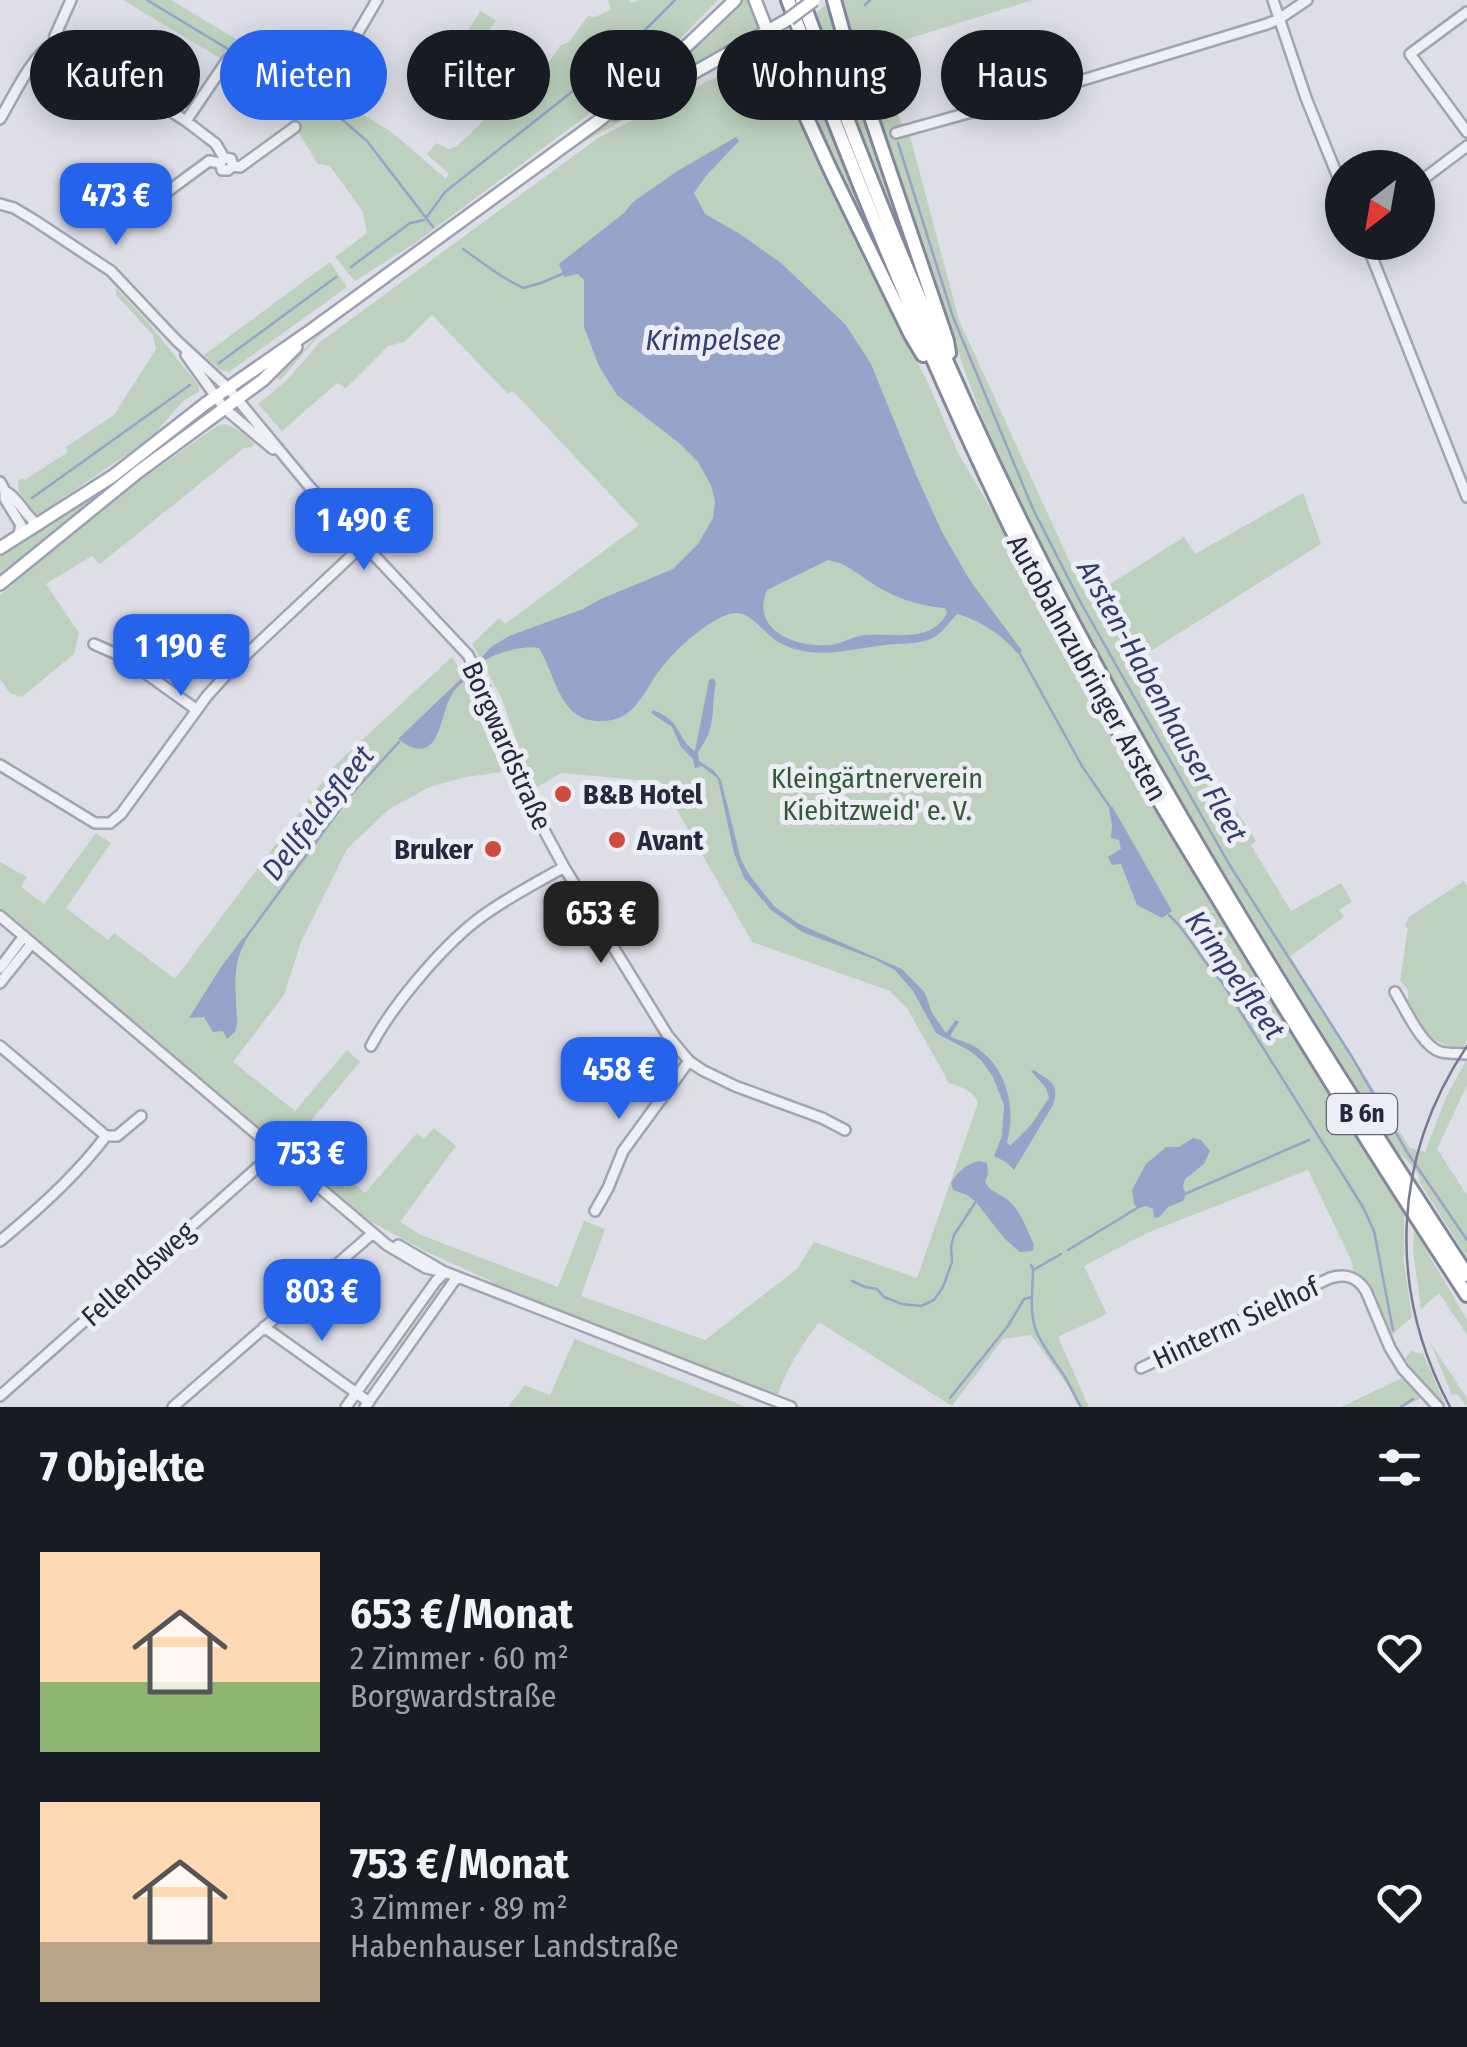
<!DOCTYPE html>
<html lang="de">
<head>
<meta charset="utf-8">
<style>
  body { margin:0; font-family:"Fira Sans Condensed",sans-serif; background:#242831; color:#f1f3f6; height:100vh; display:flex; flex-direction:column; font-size:38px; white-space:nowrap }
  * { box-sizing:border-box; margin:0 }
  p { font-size:32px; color:#9ea1a6 }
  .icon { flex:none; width:55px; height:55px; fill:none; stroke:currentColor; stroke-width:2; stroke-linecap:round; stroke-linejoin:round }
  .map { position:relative; height:1407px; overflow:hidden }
  .side { display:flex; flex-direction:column; background:#171b24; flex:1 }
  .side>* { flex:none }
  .top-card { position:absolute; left:30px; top:30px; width:1408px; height:90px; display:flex; gap:20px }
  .needle { width:65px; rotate:211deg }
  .buttons { position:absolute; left:1325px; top:150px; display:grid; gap:20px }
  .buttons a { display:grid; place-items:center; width:110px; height:110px; border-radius:50%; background:#171b24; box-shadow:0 5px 25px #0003; font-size:50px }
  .price { position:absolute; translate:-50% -85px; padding:0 22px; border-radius:20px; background:#2563eb; color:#fff; font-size:32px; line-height:65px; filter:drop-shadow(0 2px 5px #0008) }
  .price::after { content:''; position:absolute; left:50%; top:60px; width:30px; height:22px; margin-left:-15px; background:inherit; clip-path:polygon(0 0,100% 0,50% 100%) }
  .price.active { background:#222; color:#fff }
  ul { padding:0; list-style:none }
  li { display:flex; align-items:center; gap:30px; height:250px; padding:0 40px }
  li span { display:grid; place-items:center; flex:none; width:280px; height:200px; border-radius:0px; color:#555 }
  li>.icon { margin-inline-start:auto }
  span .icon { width:120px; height:120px; fill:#fffc; stroke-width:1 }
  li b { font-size:42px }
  h2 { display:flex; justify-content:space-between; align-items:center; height:120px; padding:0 40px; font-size:42px }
  .chip { padding:0 35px; border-radius:45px; background:#171b24; box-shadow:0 5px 25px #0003; font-size:35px; line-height:90px }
  .chip.active { background:#2563eb; color:#fff }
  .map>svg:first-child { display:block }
  .green { fill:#bed1be }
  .water { fill:#97a3c8; fill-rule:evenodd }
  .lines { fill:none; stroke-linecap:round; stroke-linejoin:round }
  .stream { stroke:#97a3c8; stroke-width:2.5 }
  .minor-casing { stroke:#a2a4b1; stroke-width:14 }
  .major-casing { stroke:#9ca0b3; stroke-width:16 }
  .highway-casing { stroke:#84889d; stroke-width:18 }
  .minor { stroke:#eff0f5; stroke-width:9 }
  .major { stroke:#fff; stroke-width:11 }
  .highway { stroke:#fff; stroke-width:12 }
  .tram { stroke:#767a90; stroke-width:2.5 }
  .major-bridge-casing { stroke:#9ca0b3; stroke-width:16; stroke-linecap:butt }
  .major-bridge { stroke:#fff; stroke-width:11 }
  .poi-dot { fill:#cf4a3f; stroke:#ecedf5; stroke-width:4 }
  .labels { text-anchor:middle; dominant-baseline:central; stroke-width:10; stroke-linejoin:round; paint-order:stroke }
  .shield { fill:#ecedf5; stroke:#616474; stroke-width:2.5 }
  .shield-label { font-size:25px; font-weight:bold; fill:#26293d }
  .street-label { font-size:28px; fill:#26293d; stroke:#ecedf5 }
  .park-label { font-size:28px; fill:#335935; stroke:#ecedf5 }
  .poi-label { font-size:28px; font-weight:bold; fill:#26293d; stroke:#ecedf5; text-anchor:start }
  .water-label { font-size:30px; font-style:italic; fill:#303e71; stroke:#ecedf5 }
</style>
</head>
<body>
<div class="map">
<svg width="1467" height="1407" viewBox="0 0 1467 1407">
  <rect width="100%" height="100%" fill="#dddee7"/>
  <!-- green -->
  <path class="green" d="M123 0H171L392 132 446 179 449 174 427 154 436 143 449 149 457 146 508 98 541 73 560 46 569 42 588 16 596 17 611 9 608 0H628L631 3 640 0H718L666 53 589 114 415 243 355 281 335 257 367 233 363 212 330 166 318 164 279 101 263 84Z
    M742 0H751L764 30 633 101 713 30Z
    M840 0H1033L875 49 906 137 910 136 959 320 1073 569 1088 598 1184 537 1195 554 1303 493 1321 544 1146 654 1218 787 1214 792 1225 811 1234 807 1256 841 1251 845 1291 911 1341 883 1352 902 1339 910 1344 917 1290 956 1410 1148 1425 1152 1446 1097 1467 1059V1085L1437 1149 1467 1195V1257L1420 1183C1420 1169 1406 1160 1396 1151 1263 937 1128 724 1017 498 981 423 955 343 928 265 897 177 865 90 840 0Z
    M828 3 919 277 916 279 812 16Z
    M480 11 496 20 476 50 473 51 461 42Z
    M795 31 893 282 889 284 776 41Z
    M764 56 775 66 845 218 928 383 958 453 1005 532 1073 662 1176 844 1404 1213V1264L1412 1317 1392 1335 1367 1281 1353 1271 1352 1262 1308 1170 1147 1233 1084 1266 1107 1314 1058 1337 1089 1407H1079L1068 1386 1031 1335 1003 1339 952 1406 819 1322C802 1346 785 1370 777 1398L556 1313 557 1309 544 1304 542 1307 507 1293 489 1280 427 1252 355 1213 0 912V862L27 877 21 887 44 904 96 833 111 843 66 908 108 940 114 933 175 979 335 765 452 657C475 693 488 731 501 772L461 778 430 787 389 809 347 849 301 942 284 995 233 1062 295 1111 347 1050 360 1062 298 1136 365 1193 417 1133 424 1139 434 1128 456 1146 400 1222 421 1235 558 1287 584 1221 605 1229 581 1296 705 1340 797 1269 814 1242 917 1278 978 1103C973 1090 961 1087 949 1083L907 1008 890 991 752 942 661 782 561 773 534 789 501 697 472 644 499 618 505 624 639 525 513 391 508 394 432 315 404 342 388 346 346 388 337 383 282 431 258 404 287 380 320 342 598 138 716 77Z
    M702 77 578 145 331 325 315 340 284 376 279 380 277 378 323 329 601 124Z
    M330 262 347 287 229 372 219 369 204 355Z
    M116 288 147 321 199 386V392L183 401 151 438 41 513 35 514 19 491 18 481 22 478 25 480 68 452 66 447 114 415 156 349 153 335 116 295Z
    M204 411 206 413 160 447 0 581V554L41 528Z
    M225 424C237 428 246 435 254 444L252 447 244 448 233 457 100 564 92 556 46 584 79 633 74 654 22 697 10 693 0 679V596L78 527 129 488 217 426Z
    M1464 881 1467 886V1041L1463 1047C1428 1046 1424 1029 1407 1002 1410 992 1408 988 1400 981L1408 928 1405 926 1409 917Z
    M1414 1229 1467 1320V1335L1439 1293 1421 1309 1413 1250Z
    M575 1338V1339L746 1407H508L525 1385 550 1395Z
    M1431 1344 1467 1398V1407L1457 1394 1452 1395Z
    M1411 1351 1423 1354 1446 1406 1417 1376 1405 1358Z
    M1402 1378 1423 1397 1404 1407H1341Z"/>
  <!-- water -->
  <path class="water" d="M736 137 739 141 706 176 694 193 705 214 740 234 781 263 846 325 871 364 917 477 942 532 969 579 1022 651 1018 654C1004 636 980 620 957 614 948 623 943 634 930 639 915 645 900 643 885 645 849 649 814 661 780 643 765 635 752 613 737 613 726 613 718 619 709 624 690 637 673 652 659 671 642 694 634 723 598 721 559 720 555 673 539 648 526 645 493 653 483 662L481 658 491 647 509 636 583 609 601 599 673 569 698 544 713 518 715 501 711 485 698 462 679 443 617 395 599 366 584 327V280L578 274 564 277 559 264 624 213 633 202 679 170ZM828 560C846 563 855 572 870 582 892 597 918 606 945 608L947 613C930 646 890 631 860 636 850 638 840 644 830 645 797 648 750 631 767 590Z
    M464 676 466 679C462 683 457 687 454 691 438 713 442 772 398 739Z
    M713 678 716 682C710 712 718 725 698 752L699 761 713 770 721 780 741 860 750 876 775 907 799 924 902 969 925 993 932 1013 946 1033 956 1020 959 1022 951 1034V1037C961 1041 973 1044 981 1051 1008 1072 1016 1111 1007 1142L1010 1146 1031 1125 1049 1098 1046 1088 1031 1071 1034 1070C1050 1082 1060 1082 1053 1105L1014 1170 1006 1162 994 1156 1002 1136 1004 1105 993 1077 982 1061 970 1051 936 1033 913 991 895 970 874 959 802 932 771 910 744 878 734 853 718 779 702 766 695 768 693 759 681 747 672 727 651 713 653 710C684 722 675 738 695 751L709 680Z
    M1112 806 1172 911 1162 918 1137 905 1121 864 1112 865 1108 857 1121 849 1119 840 1111 838 1112 825 1109 809Z
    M243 938 246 941C230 965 237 997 237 1024L235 1032 227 1039 223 1031 213 1032 204 1017 189 1018 221 967Z
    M1193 1138 1201 1140 1210 1151 1204 1164 1185 1179 1183 1187 1186 1194 1183 1201 1168 1207 1159 1217 1154 1218 1153 1209 1146 1206 1137 1208 1134 1204 1132 1190 1146 1164 1166 1147H1179Z
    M979 1161 987 1163 988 1174 985 1182C991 1193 1002 1194 1010 1202 1023 1215 1027 1230 1034 1245L1033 1251 1020 1252 1004 1238 976 1202 967 1195 953 1190 951 1183C958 1172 965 1164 979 1161Z"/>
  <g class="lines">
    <!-- stream -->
    <path class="stream" d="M147 0 261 69 284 87 310 98 331 110 367 141 433 227
      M865 5 870 0
      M898 143 953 317 1033 509 1082 605 1229 864 1352 1057 1407 1152 1467 1240
      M426 218 445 192 592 76 640 35 675 0
      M463 249 501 276 523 288 541 283 562 274
      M351 267 410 223 424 220
      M219 363 336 277
      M32 498 190 385
      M1019 652 1082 766 1110 807
      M465 677 485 658
      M1169 915C1190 934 1201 961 1221 981L1363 1207 1374 1231 1393 1330
      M244 940 349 797 399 742
      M1185 1194 1309 1140
      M1068 1250 1139 1207
      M1035 1269 1061 1254
      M852 1281 865 1287 877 1289 884 1297 902 1304 921 1306 934 1300 943 1287 952 1262 951 1247 954 1235 975 1203
      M1032 1297C1030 1332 1042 1343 1061 1371 1069 1382 1074 1395 1081 1407
      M950 1398 1008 1326 1024 1299 1032 1297 1033 1269 1031 1265
      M1401 1407 1413 1399"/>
    <!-- minor casing -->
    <g class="minor-casing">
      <path id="minor" d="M1273 0 1306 98 1342 187
        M1467 12 1410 54 1467 132
        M54 43 55 36 71 0
        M339 75 346 53 377 0
        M0 119C15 94 30 58 54 43L86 57 186 121 216 144 224 158 231 159 233 166 228 170H222L220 163 224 158
        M186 121 228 59
        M896 133 1040 93 1267 24 1279 19 1307 0
        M233 166 240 167 295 127
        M1418 183 1467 146
        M0 204 14 208 34 220 111 271 176 340 228 388 309 486 468 655 482 682 498 720 518 782 564 867 668 1036 689 1061 702 1070 735 1086 822 1118 845 1130
        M148 206 209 161 220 163
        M1366 242 1467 497
        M186 355 224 408 273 449
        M0 482 5 491V499L21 525 18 537
        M5 491C20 499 24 516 39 525
        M94 644 123 657 197 710
        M0 765 95 823H110L121 814 207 696 234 666 364 544
        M0 916 387 1245 426 1268 445 1272 791 1407
        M0 968 24 936
        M0 983 32 943
        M1395 992C1405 1008 1422 1047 1441 1052 1449 1054 1459 1053 1467 1054
        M0 1046 106 1136
        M371 1046C392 1006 441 948 477 920 504 899 535 884 564 867
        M595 1211 608 1188 623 1151 689 1061
        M0 1241C38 1210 76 1176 106 1136H117L141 1116
        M398 1245 441 1270
        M264 1327 369 1402
        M1141 1368 1330 1278C1346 1273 1357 1277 1366 1291L1390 1348 1403 1369 1438 1407
        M0 1396 268 1158 274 1150
        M173 1407 373 1233
        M346 1407 436 1281 445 1272
        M365 1407 457 1277"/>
    </g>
    <!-- major casing -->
    <g class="major-casing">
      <path id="major" d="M755 0 768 33
        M615 114 647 99 789 19
        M0 548 113 476 205 404 313 329 597 122 651 80 735 0
        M0 584 138 472 263 380 296 347"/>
    </g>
    <!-- highway casing -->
    <g class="highway-casing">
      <path id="highway" d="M788 0C862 198 943 394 1038 583 1093 691 1155 795 1218 898 1299 1032 1381 1164 1467 1295
        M802 0C881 212 966 423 1073 623 1192 847 1328 1063 1467 1275
        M834 0 846 43 947 341 949 353
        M768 33 831 171 911 335 923 355
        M732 52 758 47 778 53"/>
    </g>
    <!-- minor -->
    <use href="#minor" class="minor"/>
    <!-- major -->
    <use href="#major" class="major"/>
    <!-- highway -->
    <use href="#highway" class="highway"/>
    <!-- tram -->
    <path class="tram" d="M1450 1407C1387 1288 1392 1158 1467 1046"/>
    <!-- major-bridge casing -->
    <g class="major-bridge-casing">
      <path id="major-bridge" d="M789 19 814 0"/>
    </g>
    <!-- major-bridge -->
    <use href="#major-bridge" class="major-bridge"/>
  </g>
  <!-- markers -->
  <g class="poi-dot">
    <circle cx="563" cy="794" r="10"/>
    <circle cx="617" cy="840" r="10"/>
    <circle cx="493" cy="849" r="10"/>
  </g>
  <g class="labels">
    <!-- shield labels -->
    <rect class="shield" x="1327" y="1094" width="70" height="40" rx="8"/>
    <g class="shield-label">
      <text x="1362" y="1114">B 6n</text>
    </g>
    <!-- street labels -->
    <g class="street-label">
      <text transform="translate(1087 668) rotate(61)">Autobahnzubringer Arsten</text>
      <text transform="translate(507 746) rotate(66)">Borgwardstraße</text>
      <text transform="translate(138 1274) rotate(-42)">Fellendsweg</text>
      <text transform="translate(1236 1323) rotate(-25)">Hinterm Sielhof</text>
    </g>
    <!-- park labels -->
    <g class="park-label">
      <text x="877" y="778">Kleingärtnerverein<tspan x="877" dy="32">Kiebitzweid' e. V.</tspan></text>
    </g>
    <!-- poi labels -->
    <g class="poi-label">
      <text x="583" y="794">B&amp;B Hotel</text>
      <text x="637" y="840">Avant</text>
      <text x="473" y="849" text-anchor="end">Bruker</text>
    </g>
    <!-- water labels -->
    <g class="water-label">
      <text x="713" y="340">Krimpelsee</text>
      <text transform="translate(1162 701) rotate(61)">Arsten-Habenhauser Fleet</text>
      <text transform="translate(318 813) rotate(-52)">Dellfeldsfleet</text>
      <text transform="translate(1235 975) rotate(55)">Krimpelfleet</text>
    </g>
  </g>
</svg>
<div class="buttons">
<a><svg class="needle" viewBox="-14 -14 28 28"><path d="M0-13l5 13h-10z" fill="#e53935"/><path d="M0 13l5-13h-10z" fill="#9ea1a6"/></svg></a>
</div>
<b class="price" style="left:116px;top:248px">473 €</b>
<b class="price" style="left:364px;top:573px">1 490 €</b>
<b class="price" style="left:181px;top:699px">1 190 €</b>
<b class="price active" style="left:601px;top:966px">653 €</b>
<b class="price" style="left:619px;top:1122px">458 €</b>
<b class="price" style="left:311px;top:1206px">753 €</b>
<b class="price" style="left:322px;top:1344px">803 €</b>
<div class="top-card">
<a class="chip">Kaufen</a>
<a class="chip active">Mieten</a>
<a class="chip">Filter</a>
<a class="chip">Neu</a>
<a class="chip">Wohnung</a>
<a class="chip">Haus</a>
</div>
</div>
<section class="side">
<h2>7 Objekte<svg class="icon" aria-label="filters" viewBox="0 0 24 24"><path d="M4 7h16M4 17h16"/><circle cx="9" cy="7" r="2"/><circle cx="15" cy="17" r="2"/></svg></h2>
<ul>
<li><span style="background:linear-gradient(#ffd9b3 65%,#8fb573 0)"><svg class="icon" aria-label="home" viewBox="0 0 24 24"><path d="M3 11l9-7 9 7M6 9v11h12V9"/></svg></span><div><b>653 €/Monat</b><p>2 Zimmer · 60 m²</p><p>Borgwardstraße</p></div><svg class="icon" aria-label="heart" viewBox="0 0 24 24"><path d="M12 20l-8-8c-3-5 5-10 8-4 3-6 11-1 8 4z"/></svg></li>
<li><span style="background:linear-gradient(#ffd9b3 70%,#b9a48a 0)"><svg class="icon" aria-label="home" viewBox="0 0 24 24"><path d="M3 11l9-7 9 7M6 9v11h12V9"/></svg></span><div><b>753 €/Monat</b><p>3 Zimmer · 89 m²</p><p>Habenhauser Landstraße</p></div><svg class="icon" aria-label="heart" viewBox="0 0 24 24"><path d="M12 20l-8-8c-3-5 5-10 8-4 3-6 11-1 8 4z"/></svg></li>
</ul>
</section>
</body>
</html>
